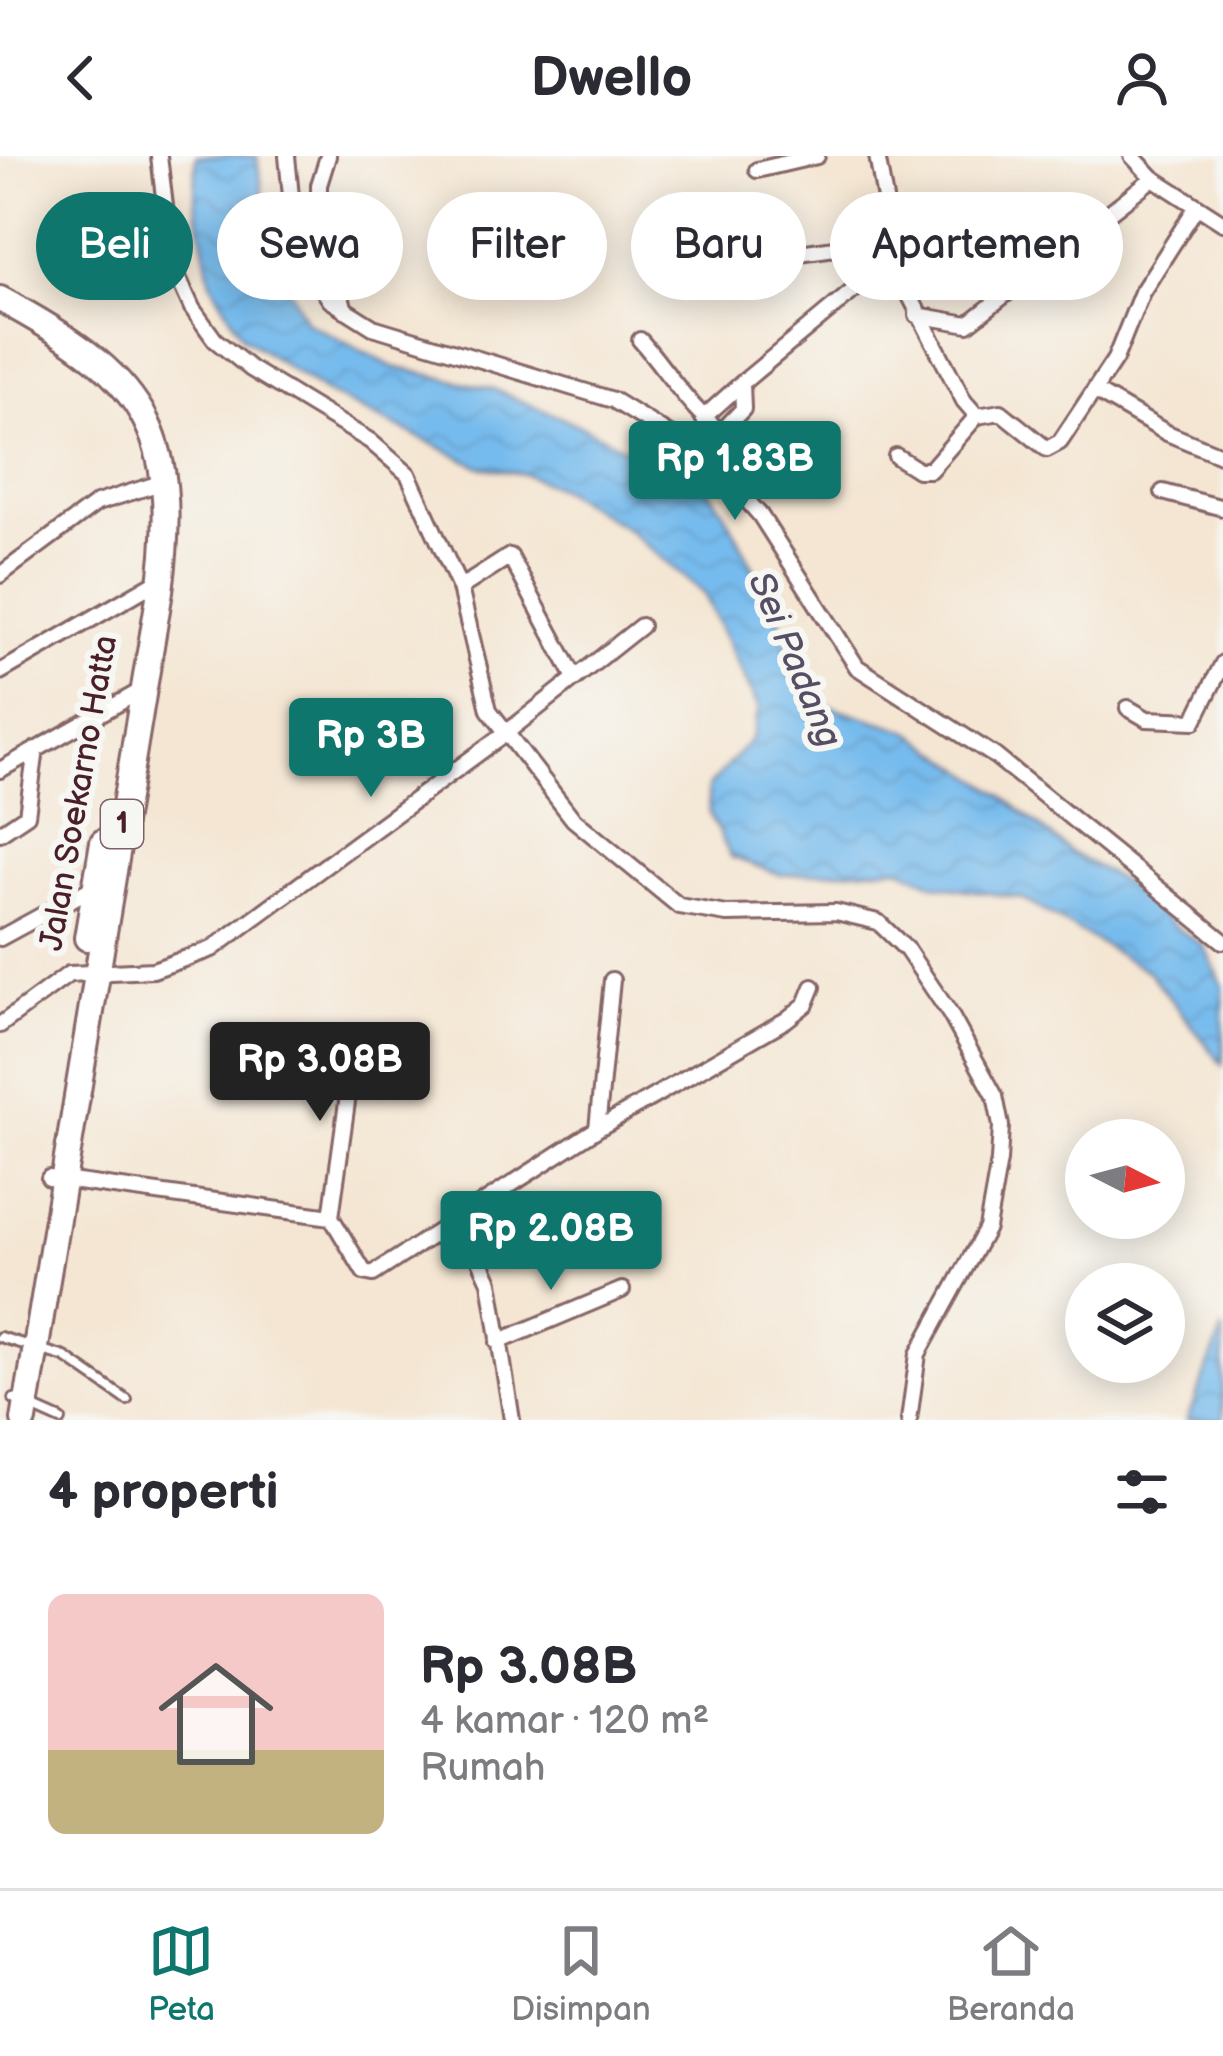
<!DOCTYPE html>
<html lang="id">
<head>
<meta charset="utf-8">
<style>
  body { margin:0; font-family:"Balsamiq Sans",sans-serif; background:#f2f2f3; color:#2b2b33; height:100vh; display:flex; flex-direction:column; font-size:45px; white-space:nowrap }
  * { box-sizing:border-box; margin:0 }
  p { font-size:39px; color:#7c7c81 }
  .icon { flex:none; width:66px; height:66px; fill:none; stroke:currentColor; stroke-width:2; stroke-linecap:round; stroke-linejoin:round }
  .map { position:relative; height:1264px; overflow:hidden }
  .panel { display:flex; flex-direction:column; background:#fff; flex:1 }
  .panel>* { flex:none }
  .guide { position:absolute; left:36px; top:36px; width:1152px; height:108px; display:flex; gap:24px }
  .needle { width:78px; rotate:96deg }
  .buttons { position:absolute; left:1065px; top:963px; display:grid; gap:24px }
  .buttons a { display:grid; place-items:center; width:120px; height:120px; border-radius:50%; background:#fff; box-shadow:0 6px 30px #0003; font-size:60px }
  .price { position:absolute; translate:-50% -102px; padding:0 27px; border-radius:12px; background:#0f766e; color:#fff; font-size:39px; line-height:78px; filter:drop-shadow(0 3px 6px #0008) }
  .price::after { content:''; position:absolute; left:50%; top:72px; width:36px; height:27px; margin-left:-18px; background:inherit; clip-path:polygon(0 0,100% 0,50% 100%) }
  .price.active { background:#222; color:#fff }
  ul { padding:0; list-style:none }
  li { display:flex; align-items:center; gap:36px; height:300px; padding:0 48px }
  li span { display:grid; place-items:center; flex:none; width:336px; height:240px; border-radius:18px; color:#555 }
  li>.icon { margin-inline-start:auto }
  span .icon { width:144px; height:144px; fill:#fffc; stroke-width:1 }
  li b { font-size:51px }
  h2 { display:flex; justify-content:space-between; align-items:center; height:144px; padding:0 48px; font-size:51px }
  .chip { padding:0 42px; border-radius:54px; background:#fff; box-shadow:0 6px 30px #0003; font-size:42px; line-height:108px }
  .chip.active { background:#0f766e; color:#fff }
  header { display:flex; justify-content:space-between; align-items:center; height:156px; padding:0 48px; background:#fff; font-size:54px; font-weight:600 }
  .tabs { display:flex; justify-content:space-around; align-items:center; height:168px; border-top:3px solid #e1e1e2; background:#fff; font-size:33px; color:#7c7c81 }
  .tabs a { display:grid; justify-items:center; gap:6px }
  .tabs .active { color:#0f766e }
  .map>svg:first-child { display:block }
  .water { fill:url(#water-waves); stroke:#606d8c; stroke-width:3 }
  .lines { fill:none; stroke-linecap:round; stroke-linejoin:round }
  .service-casing { stroke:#866566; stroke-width:14 }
  .minor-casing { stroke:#866566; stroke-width:20 }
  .trunk-casing { stroke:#866566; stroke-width:30 }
  .service { stroke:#fff; stroke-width:8 }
  .minor { stroke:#fff; stroke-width:14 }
  .trunk { stroke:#fff; stroke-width:24 }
  .labels { text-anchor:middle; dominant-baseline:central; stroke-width:12; stroke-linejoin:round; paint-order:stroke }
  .shield { fill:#f6f6f2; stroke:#7e6067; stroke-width:3 }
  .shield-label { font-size:30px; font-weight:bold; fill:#4a1f2b }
  .street-label { font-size:33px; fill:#4a1f2b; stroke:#f6f6f2 }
  .water-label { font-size:36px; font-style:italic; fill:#574e65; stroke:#f6f6f2 }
</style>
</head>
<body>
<header><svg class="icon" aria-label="back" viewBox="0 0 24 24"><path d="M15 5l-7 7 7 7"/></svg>Dwello<svg class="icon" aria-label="person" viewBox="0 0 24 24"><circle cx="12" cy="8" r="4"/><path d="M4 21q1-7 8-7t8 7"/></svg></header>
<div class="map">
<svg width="1223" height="1264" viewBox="0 0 1223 1264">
  <defs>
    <pattern id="water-waves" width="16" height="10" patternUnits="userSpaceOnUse" patternTransform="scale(3)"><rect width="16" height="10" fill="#76bbed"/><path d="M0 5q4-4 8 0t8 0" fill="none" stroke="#68a0cb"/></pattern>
  </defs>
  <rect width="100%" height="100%" fill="#f6f6f2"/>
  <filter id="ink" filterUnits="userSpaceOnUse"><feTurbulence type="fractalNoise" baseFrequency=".00833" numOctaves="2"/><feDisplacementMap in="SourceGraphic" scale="24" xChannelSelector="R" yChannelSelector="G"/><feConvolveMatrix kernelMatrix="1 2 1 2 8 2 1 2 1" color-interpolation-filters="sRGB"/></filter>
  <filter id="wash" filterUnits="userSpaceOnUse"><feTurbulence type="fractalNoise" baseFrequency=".004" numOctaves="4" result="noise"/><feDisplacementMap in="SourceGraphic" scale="48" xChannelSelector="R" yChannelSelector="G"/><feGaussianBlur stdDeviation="2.7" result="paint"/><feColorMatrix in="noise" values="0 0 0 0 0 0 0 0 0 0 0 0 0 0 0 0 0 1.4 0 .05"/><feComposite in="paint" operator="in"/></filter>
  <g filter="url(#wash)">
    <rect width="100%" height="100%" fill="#f4e6d3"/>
    <!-- water -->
    <path class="water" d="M196 0H257L272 98 306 166 393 211 493 233 583 271 707 333 723 353 778 459 797 521 810 544 909 575 1002 639 1070 696 1137 734 1172 769 1204 790 1223 830V909L1149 816 1021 742 936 729 898 711 781 719 731 701 709 657 708 632 752 582 759 552 703 437 626 372 560 333 524 318 481 311 324 236 243 181 211 126 195 44Z
      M1223 1173V1264H1187Z"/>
  </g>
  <g filter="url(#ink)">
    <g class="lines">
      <!-- service casing -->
      <g class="service-casing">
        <path id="service" d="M0 1181 65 1201 127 1244
          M14 1243 61 1264"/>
      </g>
      <!-- minor casing -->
      <g class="minor-casing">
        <path id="minor" d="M159 0 172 108 192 152 215 184 251 213 370 285 408 318 460 432 489 554 573 663 679 750 727 758 836 756 878 766 907 794 950 858 995 940 1001 970 999 1005 987 1072 918 1198 909 1264
          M287 0 294 71 304 105 330 144 373 171 613 244 712 305 760 359 857 511 995 600 1223 785
          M328 0 319 29V64L345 154
          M877 0 899 119 964 245 977 260 1001 256 1047 293 1060 286 1115 203 1142 136 1197 50
          M1132 0 1153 22 1223 67
          M757 14 817 0
          M792 98 892 84
          M917 159 968 168 1153 22
          M640 184C658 203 703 271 723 274L743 253 742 227 860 129 900 122
          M1095 235 1167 277 1223 300
          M703 262 742 227
          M896 300 918 314H930L977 260
          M1163 336 1223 352
          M0 419 97 347 154 329
          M460 432 510 400 575 522
          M0 516 161 423
          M1128 552 1147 563 1194 565 1223 507
          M0 614 144 533
          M0 677 27 659 36 593
          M0 782 94 731
          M0 869 69 818 153 814 212 793 506 577 641 470
          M597 973 612 824
          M49 1022 331 1061 364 1116 373 1118 597 973 786 864 806 848 813 831
          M331 1061 356 881
          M460 1061 490 1126 512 1264
          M498 1186 622 1134"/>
      </g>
      <!-- trunk casing -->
      <g class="trunk-casing">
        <path id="trunk" d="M0 143C142 219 182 272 160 435L24 1264
          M87 782 103 686"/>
      </g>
      <!-- service -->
      <use href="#service" class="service"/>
      <!-- minor -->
      <use href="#minor" class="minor"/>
      <!-- trunk -->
      <use href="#trunk" class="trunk"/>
    </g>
  </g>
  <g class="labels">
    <!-- shield labels -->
    <rect class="shield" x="101" y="644" width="42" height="48" rx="9"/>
    <g class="shield-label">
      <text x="122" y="668">1</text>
    </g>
    <!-- street labels -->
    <g class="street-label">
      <text transform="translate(79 637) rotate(-80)">Jalan Soekarno Hatta</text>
    </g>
    <!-- water labels -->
    <g class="water-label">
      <text transform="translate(794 504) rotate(67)">Sei Padang</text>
    </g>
  </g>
</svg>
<div class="buttons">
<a><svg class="needle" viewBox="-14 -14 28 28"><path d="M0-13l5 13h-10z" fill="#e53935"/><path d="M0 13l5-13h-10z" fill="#7c7c81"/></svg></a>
<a><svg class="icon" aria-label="layers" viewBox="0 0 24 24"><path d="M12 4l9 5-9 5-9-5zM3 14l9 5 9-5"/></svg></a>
</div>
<b class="price" style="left:735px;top:367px">Rp 1.83B</b>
<b class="price" style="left:371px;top:644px">Rp 3B</b>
<b class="price active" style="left:320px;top:968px">Rp 3.08B</b>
<b class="price" style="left:551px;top:1137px">Rp 2.08B</b>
<div class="guide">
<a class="chip active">Beli</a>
<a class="chip">Sewa</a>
<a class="chip">Filter</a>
<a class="chip">Baru</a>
<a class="chip">Apartemen</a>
</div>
</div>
<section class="panel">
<h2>4 properti<svg class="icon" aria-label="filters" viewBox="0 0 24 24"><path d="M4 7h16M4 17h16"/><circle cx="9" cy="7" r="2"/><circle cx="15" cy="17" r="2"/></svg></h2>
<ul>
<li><span style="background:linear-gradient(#f6c9c9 65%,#c2b280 0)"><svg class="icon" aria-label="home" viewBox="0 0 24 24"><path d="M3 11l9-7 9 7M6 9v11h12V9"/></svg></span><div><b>Rp 3.08B</b><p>4 kamar · 120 m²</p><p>Rumah</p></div></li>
</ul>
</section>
<nav class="tabs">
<a class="active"><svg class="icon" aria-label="map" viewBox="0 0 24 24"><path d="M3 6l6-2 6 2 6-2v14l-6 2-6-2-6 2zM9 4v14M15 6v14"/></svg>Peta</a>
<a><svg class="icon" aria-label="saved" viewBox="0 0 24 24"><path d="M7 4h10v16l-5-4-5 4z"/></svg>Disimpan</a>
<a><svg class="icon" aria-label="home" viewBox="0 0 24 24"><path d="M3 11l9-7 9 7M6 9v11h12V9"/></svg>Beranda</a>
</nav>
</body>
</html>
